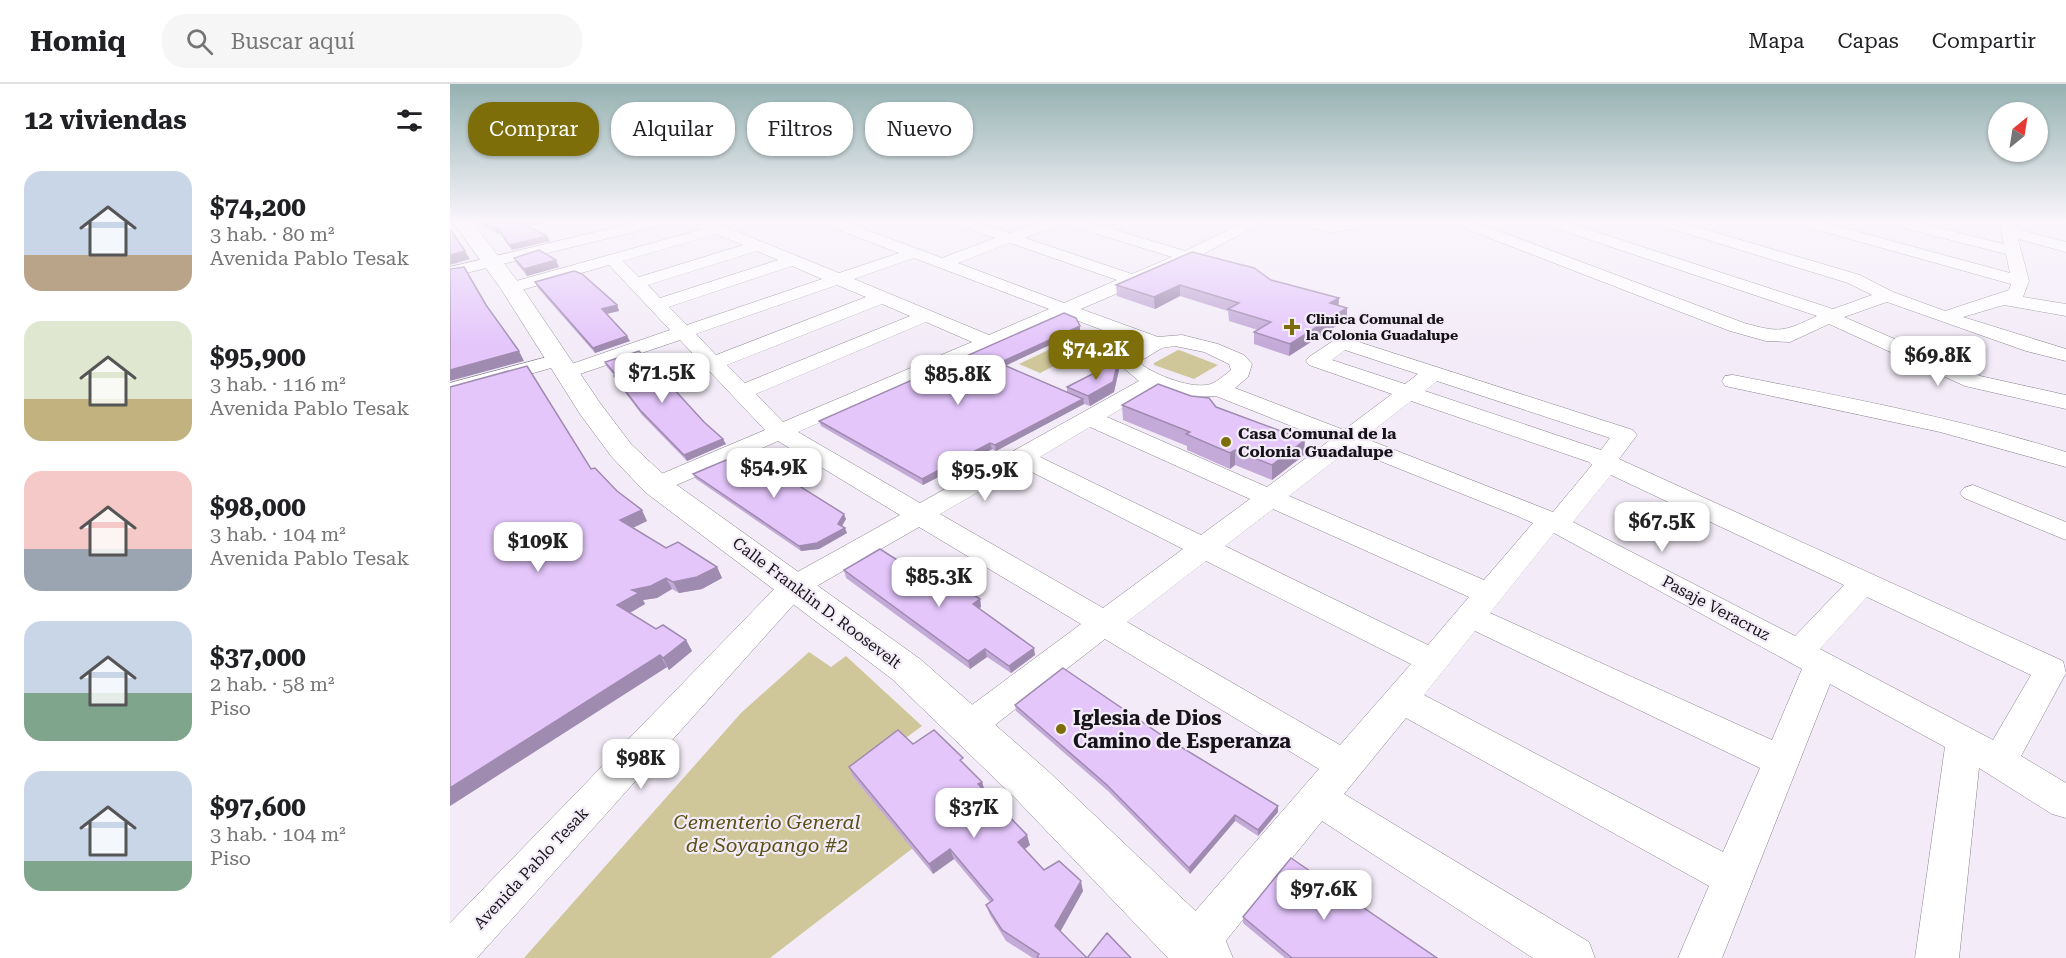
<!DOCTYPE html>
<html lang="es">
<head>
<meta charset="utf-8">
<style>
  body { margin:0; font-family:"Roboto Serif",serif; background:#f6f6f6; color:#202124; height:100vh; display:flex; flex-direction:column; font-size:22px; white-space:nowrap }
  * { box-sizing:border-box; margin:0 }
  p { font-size:20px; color:#757577 }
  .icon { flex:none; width:33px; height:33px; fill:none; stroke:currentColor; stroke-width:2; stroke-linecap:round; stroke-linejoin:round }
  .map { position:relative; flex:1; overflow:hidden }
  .panel { display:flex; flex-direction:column; background:#fff; width:450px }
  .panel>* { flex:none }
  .banner { position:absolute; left:18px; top:18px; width:570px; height:54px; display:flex; gap:12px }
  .needle { width:39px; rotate:30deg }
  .fabs { position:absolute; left:1538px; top:18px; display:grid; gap:12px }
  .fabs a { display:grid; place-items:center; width:60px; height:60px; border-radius:50%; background:#fff; box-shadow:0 2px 4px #0004; font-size:30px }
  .price { position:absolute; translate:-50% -51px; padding:0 14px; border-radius:12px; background:#fff; color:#222; font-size:20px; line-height:39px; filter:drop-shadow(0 2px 3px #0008) }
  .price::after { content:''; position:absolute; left:50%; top:36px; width:18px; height:14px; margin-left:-9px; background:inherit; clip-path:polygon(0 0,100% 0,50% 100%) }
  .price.selected { background:#7d6e0a; color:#fff }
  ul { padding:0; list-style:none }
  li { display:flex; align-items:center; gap:18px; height:150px; padding:0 24px }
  li span { display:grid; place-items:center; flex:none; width:168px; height:120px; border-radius:18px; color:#555 }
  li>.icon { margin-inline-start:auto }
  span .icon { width:72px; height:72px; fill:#fffc; stroke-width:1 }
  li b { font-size:26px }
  h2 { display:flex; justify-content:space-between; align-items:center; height:72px; padding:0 24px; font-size:26px }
  .chip { padding:0 21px; border-radius:24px; background:#fff; box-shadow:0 2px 4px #0004; font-size:21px; line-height:54px }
  .chip.selected { background:#7d6e0a; color:#fff }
  header { display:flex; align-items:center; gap:36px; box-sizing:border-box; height:84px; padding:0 30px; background:#fff; border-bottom:2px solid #e0e0e0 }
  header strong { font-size:28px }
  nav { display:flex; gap:33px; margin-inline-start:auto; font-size:21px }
  .search { width:420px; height:54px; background:#f6f6f6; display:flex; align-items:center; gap:15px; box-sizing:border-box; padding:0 21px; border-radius:24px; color:#757577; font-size:22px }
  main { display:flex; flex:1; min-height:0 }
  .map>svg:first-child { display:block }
  .green { fill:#cfc79a }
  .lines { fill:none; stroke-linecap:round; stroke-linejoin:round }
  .minor-casing { stroke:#89838e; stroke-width:1 }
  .major-casing { stroke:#89838e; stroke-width:1 }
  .minor { fill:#fff; fill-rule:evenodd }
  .major { fill:#fff; fill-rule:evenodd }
  .wall { fill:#c4aad8 }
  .shaded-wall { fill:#a08bb0 }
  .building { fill:#e4c6fb; stroke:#a08bb0; stroke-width:1.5 }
  .poi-dot { fill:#7d6e0a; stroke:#f3ecf8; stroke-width:2 }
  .labels { text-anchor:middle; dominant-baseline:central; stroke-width:4.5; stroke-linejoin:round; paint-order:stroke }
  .far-poi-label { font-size:14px; font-weight:bold; fill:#171419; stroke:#f3ecf8; text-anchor:start }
  .poi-label { font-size:16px; font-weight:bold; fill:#171419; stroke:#f3ecf8; text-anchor:start }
  .street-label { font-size:16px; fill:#171419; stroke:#f3ecf8 }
  .near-poi-label { font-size:20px; font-weight:bold; fill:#171419; stroke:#f3ecf8; text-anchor:start }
  .near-park-label { font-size:20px; font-style:italic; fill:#5a4f14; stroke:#f3ecf8 }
</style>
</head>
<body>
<header>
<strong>Homiq</strong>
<div class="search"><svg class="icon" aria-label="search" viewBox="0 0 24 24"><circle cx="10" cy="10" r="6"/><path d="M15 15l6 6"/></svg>Buscar aquí</div>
<nav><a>Mapa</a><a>Capas</a><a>Compartir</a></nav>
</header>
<main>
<section class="panel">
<h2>12 viviendas<svg class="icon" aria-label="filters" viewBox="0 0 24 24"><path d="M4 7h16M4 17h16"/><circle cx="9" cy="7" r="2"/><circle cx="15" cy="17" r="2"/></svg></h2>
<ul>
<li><span style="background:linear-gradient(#c9d6e8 70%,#b9a48a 0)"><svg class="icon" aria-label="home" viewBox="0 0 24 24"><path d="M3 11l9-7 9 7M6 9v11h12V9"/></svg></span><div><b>$74,200</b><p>3 hab. · 80 m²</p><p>Avenida Pablo Tesak</p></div></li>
<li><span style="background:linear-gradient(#dfe7d0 65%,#c2b280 0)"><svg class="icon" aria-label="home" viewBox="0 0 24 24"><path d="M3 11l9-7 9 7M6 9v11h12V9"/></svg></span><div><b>$95,900</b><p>3 hab. · 116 m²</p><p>Avenida Pablo Tesak</p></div></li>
<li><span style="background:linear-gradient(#f6c9c9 65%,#9aa5b1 0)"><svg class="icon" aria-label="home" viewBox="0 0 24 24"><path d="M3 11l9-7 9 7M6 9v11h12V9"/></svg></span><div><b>$98,000</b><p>3 hab. · 104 m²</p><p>Avenida Pablo Tesak</p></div></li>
<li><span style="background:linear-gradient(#c9d6e8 60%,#7fa58c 0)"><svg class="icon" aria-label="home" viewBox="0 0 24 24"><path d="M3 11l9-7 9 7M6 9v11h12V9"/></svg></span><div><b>$37,000</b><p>2 hab. · 58 m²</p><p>Piso</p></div></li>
<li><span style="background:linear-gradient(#c9d6e8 75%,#7fa58c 0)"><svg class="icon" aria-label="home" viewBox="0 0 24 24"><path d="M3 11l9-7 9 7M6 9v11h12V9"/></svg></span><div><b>$97,600</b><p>3 hab. · 104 m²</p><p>Piso</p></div></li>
</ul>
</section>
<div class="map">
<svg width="1616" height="874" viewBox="0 0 1616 874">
  <rect width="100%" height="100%" fill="#f3ecf8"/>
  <!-- green -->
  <path class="green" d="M613 259 634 267 590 289 569 280Z
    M728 266 732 267 768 281 744 295 704 281V279Z
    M359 568 381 583 396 572 472 642 403 693 463 764 320 874H74L291 629Z"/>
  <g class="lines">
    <!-- minor casing -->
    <g class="minor-casing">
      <path id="minor" d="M188 138H214L212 141 0 193V183Z
        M243 138H263L389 189 449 169 376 141 374 138H395L492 174 545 154 508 141 506 138H528L560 149 589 138H610L608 141 575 154 682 190 722 173 618 141 616 138H639L735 167 794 138H813L735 180 631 225 708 253 732 251 768 260 794 271 802 280 798 293 785 304 894 346 942 310 859 281 856 277 859 273 886 255 893 253 1183 346 1187 351 1169 375 1613 577 1616 589 1571 672 1616 699V734L1602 730 1529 684 1509 874H1465L1495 663 1380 600 1272 874H1228L1259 802 956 634 894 710 1139 858 1145 874H1083L872 737 762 874H727L722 862 728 847 869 685 655 555 531 652 519 656 507 652 501 642 507 632 631 540 469 443 353 510 27 874H0V839L333 496 450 431 328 357 215 406 206 409 197 406 193 401 197 396 315 346 230 256 124 292 117 294 110 292 106 288 110 284 220 246 159 181 61 209 55 208 52 204 55 200 253 145ZM266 150 293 161 189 193 173 177ZM560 159 667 196 614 219 508 179ZM307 167 328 176 210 214 198 201ZM464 174 599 225 539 251 404 195ZM342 182 372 195 237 241 219 223ZM387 201 416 213 266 271 246 250ZM432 220 460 232 295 299 277 281ZM615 232 690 260 676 269 670 281 689 297 470 419 348 348ZM476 238 522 258 333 338 306 310ZM725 262 754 268 779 280 781 286C775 291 768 297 761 300 743 306 705 291 691 280L692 276 712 264ZM895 266 968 290 955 300 882 276ZM987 297 1160 354 1151 366 975 307ZM707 304 747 313 766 312 879 357 817 403 657 333ZM961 317 1139 378 1142 381 1103 428 914 354ZM640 343 800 415 751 451 590 373ZM900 365 1065 431 1083 439 1034 496 839 412ZM572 383 733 465 653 524 490 430ZM1161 391 1394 501 1345 552 1123 438ZM823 425 1019 513 978 561 775 462ZM1104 449 1352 585 1322 656 1040 529ZM756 477 961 580 890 661 677 538ZM1417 513 1581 591 1543 656 1370 565ZM1025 547 1310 684 1273 768 974 611Z
        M851 138H923L921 141 882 149 853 141Z
        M1004 138H1025L1294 239C1330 249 1333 248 1367 232L1096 141 1094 138H1116L1383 225 1422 211 1398 199 1209 141 1207 138H1230L1410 191 1443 208 1495 227 1559 206 1561 200 1350 141 1348 138H1372L1560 189 1556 170 1442 141 1440 138H1466L1554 160 1551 148 1553 138H1568L1567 145 1616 158V168L1568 155 1579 197 1573 213 1616 220V232L1554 221 1513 233 1616 265V277L1576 267 1437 218 1394 233 1530 292 1616 311V325L1515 302 1379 240 1340 258 1316 257 1280 247 1006 141Z
        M108 270 115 272 118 276 115 280 0 313V299Z
        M1283 291C1395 313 1507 334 1616 368V383L1490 348 1275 302 1272 297 1275 292Z
        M1523 401 1616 438V456L1514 414 1510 409 1514 404Z"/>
    </g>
    <!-- major casing -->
    <g class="major-casing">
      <path id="major" d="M3 138H22L69 199 150 319 181 360 217 394 470 575 598 687 775 855 783 874H718L566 715 442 595 195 408 161 372 130 330 51 205Z"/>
    </g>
    <!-- minor -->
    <use href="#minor" class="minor"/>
    <!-- major -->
    <use href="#major" class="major"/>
  </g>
  <!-- wall -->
  <path class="wall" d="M25 138H98L78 143 97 152 100 157 62 166 50 149 47 150Z
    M64 174 109 183 77 192 67 180Z
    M821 196 889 214 888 222 897 224V235L839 272 804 260V248L808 246 779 237 778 227 730 212 705 225 667 212 666 201Z
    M85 198 167 221 169 227 157 230 180 257 145 269 88 204Z
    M630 242V247L555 282 617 308V303L668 277 669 286 664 308 640 322 634 320 546 367 542 365 473 401 371 342 369 337Z
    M155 278 254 338 276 360 237 377 192 331 166 296 164 291 157 283Z
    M0 303 141 385 167 407 197 437 183 444 216 464 267 483 272 494 252 505 229 509 222 505 207 514 193 516 195 520 180 529 206 545 236 556 242 567 219 586 217 583 0 722Z
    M672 321 766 323 854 371 822 396 785 381 780 385 737 366V362L673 336Z
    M243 390 396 435 392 442 397 449 369 465 351 467 246 395Z
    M394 486 469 490 530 515 531 523 529 524 585 571 561 589 537 573 520 585 396 494Z
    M565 621 713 652 828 722V728L808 752 785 737 740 790 658 707 566 627Z
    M463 660 515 681 532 698 535 707 580 761 575 765 594 786 633 807 610 847 637 874H681H583L556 857 540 831 536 821 540 818 504 775 483 790 403 693 399 683Z
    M793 833 987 874H835L793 839Z"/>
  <!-- shaded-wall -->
  <path class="shaded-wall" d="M73 138H98L73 144 70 139Z
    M48 144 50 149 47 150 45 145Z
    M97 152 100 157 62 166 59 161Z
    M15 167 20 175 0 181V171Z
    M106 176 109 183 77 192 74 185Z
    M730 201V212L705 225 704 213Z
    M889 214 888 226 880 219Z
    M167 221 169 227 155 230 152 225Z
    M897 224V235L839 272 840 260Z
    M630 242V247L550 284 549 279Z
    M177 252 180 257 145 269 143 264Z
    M69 267 74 277 0 297V286Z
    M668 277 669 286 664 308 640 322 638 312Z
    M633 315 634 320 546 367 545 361Z
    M273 355 276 360 237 377 234 371Z
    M855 356 854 371 822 396V381Z
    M540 359 542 365 473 401 472 395Z
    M785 366V381L780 385V369Z
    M192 426 197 437 176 447 170 436Z
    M394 430 396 435 390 445 388 440Z
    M395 444 397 449 369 465 351 467 349 462Z
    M267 483 272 494 252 505 229 509 223 498Z
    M216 494 222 505 207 514 193 516 195 520 174 532 167 521 182 506Z
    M530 515 531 523 525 527 523 520Z
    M236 556 242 567 219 586 213 574Z
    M584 564 585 571 561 589 559 582Z
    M535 565 537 573 520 585 518 577Z
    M210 571 217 583 0 722V704Z
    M532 698 535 708 528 700Z
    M828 722V728L808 752V746Z
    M785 731V737L740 790 739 784Z
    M577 751 580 761 571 768 568 758Z
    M500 765 504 775 483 790 479 780Z
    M631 797 633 807 608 852 605 842Z"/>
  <!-- building -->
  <path class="building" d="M32 138H73L70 139 97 152 59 161 48 144 45 145Z
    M0 145 15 167 0 171Z
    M89 166 106 176 74 185 64 174Z
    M742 168 804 184 821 196 889 214 880 219 897 224 840 260 804 248 821 238 778 225 789 219 730 201 704 213 666 201Z
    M14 183 36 221 69 267 0 286V185Z
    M124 187 132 190 167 221 152 225 177 252 143 264 85 198Z
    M614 229 626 234 630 242 549 279 633 315 545 361 540 359 472 395 369 337Z
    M189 267 254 338 273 355 234 371 190 326 164 292 166 291 155 278Z
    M668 277 663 298 638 312 617 303Z
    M77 282 141 385 145 384 167 407 192 426 170 436 216 464 228 458 267 483 247 493 223 498 216 494 201 502 182 506 189 509 167 521 206 545 213 541 236 556 213 574 210 571 0 704V303Z
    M708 300 741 312 759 314 766 323 855 356 822 381 785 366 780 369 736 350 740 348 672 321Z
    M295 368 394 430 388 440 395 444 367 459 349 462 243 390Z
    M430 465 469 490 481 483 530 515 523 520 584 564 559 582 535 565 518 577 394 486Z
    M613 584 713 652 828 722 808 746 785 731 739 784 657 701 565 621Z
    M448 646 463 660 484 646 513 674 510 676 532 698 528 700 577 751 568 758 594 786 609 777 631 797 605 842 637 874 657 849 681 874H587L589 870 552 846 536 821 543 816 500 765 479 780 399 683Z
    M841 774 987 874H842L793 833Z"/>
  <!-- sky -->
  <linearGradient id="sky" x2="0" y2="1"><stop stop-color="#95b1b1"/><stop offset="0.53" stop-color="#faf6fc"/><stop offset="1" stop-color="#faf6fc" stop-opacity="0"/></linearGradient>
  <rect width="1616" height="260" fill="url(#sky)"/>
  <!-- markers -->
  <g class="poi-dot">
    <path d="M839 234h6v6h6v6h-6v6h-6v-6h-6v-6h6z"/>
    <circle cx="776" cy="358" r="6"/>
    <circle cx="611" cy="645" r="6"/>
  </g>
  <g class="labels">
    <!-- far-poi labels -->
    <g class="far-poi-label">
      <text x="856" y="235">Clinica Comunal de<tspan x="856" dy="16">la Colonia Guadalupe</tspan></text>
    </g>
    <!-- poi labels -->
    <g class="poi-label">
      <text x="788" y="349">Casa Comunal de la<tspan x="788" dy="18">Colonia Guadalupe</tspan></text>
    </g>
    <!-- street labels -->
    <g class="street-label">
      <text transform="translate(367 519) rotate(37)">Calle Franklin D. Roosevelt</text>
      <text transform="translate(1266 524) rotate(28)">Pasaje Veracruz</text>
      <text transform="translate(81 784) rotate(-47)">Avenida Pablo Tesak</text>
    </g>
    <!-- near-poi labels -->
    <g class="near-poi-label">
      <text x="623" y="634">Iglesia de Dios<tspan x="623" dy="23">Camino de Esperanza</tspan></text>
    </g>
    <!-- near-park labels -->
    <g class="near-park-label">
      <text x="317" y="738">Cementerio General<tspan x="317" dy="23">de Soyapango #2</tspan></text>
    </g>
  </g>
</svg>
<div class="fabs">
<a><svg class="needle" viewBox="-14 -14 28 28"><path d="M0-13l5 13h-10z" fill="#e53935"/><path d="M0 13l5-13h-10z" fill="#757577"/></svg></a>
</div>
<b class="price selected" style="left:646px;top:297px">$74.2K</b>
<b class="price" style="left:1488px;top:303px">$69.8K</b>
<b class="price" style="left:212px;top:320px">$71.5K</b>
<b class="price" style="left:508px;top:322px">$85.8K</b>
<b class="price" style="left:324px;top:415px">$54.9K</b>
<b class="price" style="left:535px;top:418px">$95.9K</b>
<b class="price" style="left:1212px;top:469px">$67.5K</b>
<b class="price" style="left:88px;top:489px">$109K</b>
<b class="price" style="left:489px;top:524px">$85.3K</b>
<b class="price" style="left:191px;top:706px">$98K</b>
<b class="price" style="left:524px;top:755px">$37K</b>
<b class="price" style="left:874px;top:837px">$97.6K</b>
<div class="banner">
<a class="chip selected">Comprar</a>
<a class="chip">Alquilar</a>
<a class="chip">Filtros</a>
<a class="chip">Nuevo</a>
</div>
</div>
</main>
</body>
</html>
